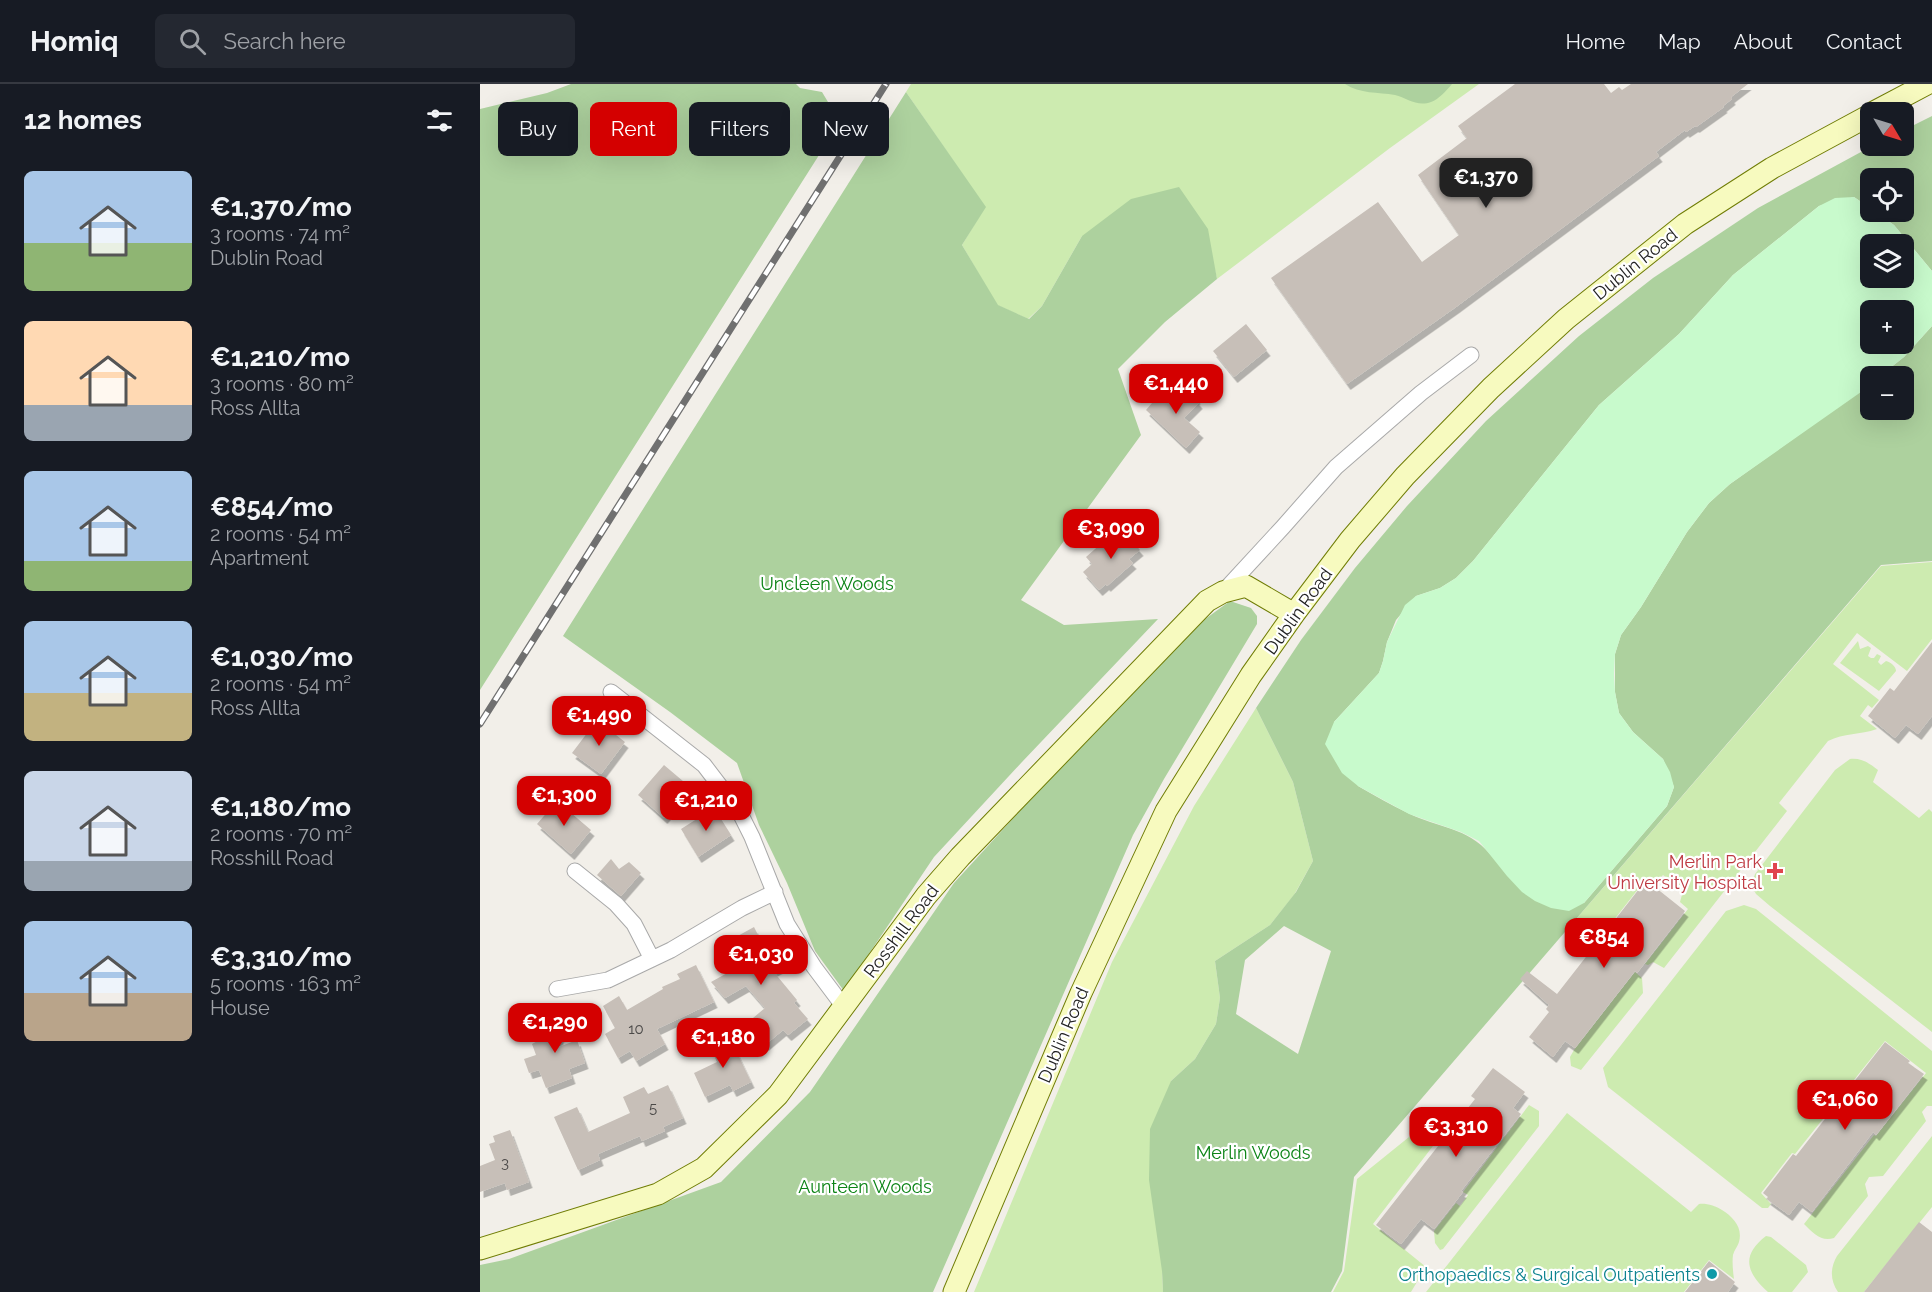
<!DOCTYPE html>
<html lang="en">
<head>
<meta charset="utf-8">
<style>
  body { margin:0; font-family:Raleway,sans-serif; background:#242831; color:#f1f3f6; height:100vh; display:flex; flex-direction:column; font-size:22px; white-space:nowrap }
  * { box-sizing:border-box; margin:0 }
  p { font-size:20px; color:#9ea1a6 }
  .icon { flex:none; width:33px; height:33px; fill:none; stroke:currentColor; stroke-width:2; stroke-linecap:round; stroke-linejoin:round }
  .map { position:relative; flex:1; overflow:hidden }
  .side { display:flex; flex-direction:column; background:#171b24; width:480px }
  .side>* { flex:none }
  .top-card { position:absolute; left:18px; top:18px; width:570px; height:54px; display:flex; gap:12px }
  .needle { width:39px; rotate:128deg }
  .buttons { position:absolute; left:1380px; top:18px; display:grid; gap:12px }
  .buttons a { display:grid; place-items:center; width:54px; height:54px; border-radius:9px; background:#171b24; box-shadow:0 6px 24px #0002; font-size:30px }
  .price { position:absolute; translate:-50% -51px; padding:0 14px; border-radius:12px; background:#d40000; color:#fff; font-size:20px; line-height:39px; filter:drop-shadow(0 2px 3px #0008) }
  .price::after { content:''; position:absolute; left:50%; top:36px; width:18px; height:14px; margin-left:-9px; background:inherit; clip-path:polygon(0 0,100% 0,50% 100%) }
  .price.current { background:#222; color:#fff }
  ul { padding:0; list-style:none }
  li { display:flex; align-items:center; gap:18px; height:150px; padding:0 24px }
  li span { display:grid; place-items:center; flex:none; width:168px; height:120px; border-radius:9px; color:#555 }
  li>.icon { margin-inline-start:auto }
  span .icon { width:72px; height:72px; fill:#fffc; stroke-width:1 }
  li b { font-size:26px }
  h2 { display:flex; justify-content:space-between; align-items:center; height:72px; padding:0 24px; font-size:26px }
  .chip { padding:0 21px; border-radius:9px; background:#171b24; box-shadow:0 6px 24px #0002; font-size:21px; line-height:54px }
  .chip.current { background:#d40000; color:#fff }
  header { display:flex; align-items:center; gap:36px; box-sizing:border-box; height:84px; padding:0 30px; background:#171b24; border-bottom:2px solid #363941 }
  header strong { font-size:28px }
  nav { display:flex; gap:33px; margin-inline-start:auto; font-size:21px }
  .search { width:420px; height:54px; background:#242831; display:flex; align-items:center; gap:15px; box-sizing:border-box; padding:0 21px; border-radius:9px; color:#9ea1a6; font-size:22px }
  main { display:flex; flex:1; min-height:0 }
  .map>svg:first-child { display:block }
  .grass { fill:#cdebb0 }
  .forest { fill:#add19e; fill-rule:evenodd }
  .park { fill:#c8facc; fill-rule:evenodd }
  .building { fill:#c7bfb8; filter:url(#shadow) }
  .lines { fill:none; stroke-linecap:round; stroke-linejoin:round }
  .street-casing { stroke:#a9a9a9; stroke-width:17 }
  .secondary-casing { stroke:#707d05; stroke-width:23 }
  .street { stroke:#fff; stroke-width:15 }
  .secondary { stroke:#f7fabf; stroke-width:21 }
  .rail-casing { stroke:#707070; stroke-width:7 }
  .rail { stroke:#fff; stroke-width:4.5; stroke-dasharray:14; stroke-linecap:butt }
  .health-dot { fill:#e0444e; stroke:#fff; stroke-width:2 }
  .culture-dot { fill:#0f9aa8; stroke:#fff; stroke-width:2 }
  .labels { text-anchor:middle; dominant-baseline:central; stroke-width:4.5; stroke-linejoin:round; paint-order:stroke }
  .number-label { font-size:15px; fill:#4b4948 }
  .street-label { font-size:18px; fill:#222; stroke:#fff }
  .park-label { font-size:18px; fill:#0c8416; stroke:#fff }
  .health-label { font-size:18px; fill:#be3a42; stroke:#fff; text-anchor:end }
  .culture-label { font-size:18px; fill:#0d838f; stroke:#fff; text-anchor:end }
</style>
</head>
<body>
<header>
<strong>Homiq</strong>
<div class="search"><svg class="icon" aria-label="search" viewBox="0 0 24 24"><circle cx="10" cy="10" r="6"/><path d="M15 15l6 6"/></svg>Search here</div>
<nav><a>Home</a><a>Map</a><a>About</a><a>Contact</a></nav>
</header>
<main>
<section class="side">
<h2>12 homes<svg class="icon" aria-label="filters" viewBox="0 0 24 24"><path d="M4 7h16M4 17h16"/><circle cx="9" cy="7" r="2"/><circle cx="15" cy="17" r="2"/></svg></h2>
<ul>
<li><span style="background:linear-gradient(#a9c7e8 60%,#8fb573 0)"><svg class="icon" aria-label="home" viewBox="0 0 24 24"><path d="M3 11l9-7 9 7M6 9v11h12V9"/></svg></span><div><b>€1,370/mo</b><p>3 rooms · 74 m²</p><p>Dublin Road</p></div></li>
<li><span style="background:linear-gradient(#ffd9b3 70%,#9aa5b1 0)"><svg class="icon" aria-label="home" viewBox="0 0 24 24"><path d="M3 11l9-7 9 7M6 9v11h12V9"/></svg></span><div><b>€1,210/mo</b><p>3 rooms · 80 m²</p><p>Ross Allta</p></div></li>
<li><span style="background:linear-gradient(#a9c7e8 75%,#8fb573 0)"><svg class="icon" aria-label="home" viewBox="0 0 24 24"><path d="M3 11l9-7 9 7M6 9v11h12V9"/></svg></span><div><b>€854/mo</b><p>2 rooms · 54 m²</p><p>Apartment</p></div></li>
<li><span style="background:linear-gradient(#a9c7e8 60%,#c2b280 0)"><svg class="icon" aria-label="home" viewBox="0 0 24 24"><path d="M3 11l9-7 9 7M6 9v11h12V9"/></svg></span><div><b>€1,030/mo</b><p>2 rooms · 54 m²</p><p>Ross Allta</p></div></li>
<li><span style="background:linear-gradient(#c9d6e8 75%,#9aa5b1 0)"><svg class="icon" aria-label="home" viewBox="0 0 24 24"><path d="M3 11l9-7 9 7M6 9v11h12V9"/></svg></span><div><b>€1,180/mo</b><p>2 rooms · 70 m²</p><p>Rosshill Road</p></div></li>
<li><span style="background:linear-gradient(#a9c7e8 60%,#b9a48a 0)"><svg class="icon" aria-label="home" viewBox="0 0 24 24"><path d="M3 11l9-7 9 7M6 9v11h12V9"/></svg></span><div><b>€3,310/mo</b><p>5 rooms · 163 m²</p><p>House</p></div></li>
</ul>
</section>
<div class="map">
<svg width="1452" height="1208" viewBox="0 0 1452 1208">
  <defs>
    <filter id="shadow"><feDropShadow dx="3.5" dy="6" stdDeviation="0" flood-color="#0004"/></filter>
  </defs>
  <rect width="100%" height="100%" fill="#f2efe9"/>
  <!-- grass -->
  <path class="grass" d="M431 0H999L910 64 737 195 732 173 602 152 562 222 548 235 517 221 482 161 505 123 426 8Z
    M1452 478V555L1427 587 1377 549 1353 580 1399 616 1392 624 1388 621 1380 632 1397 645C1380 651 1364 649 1348 657L1299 719 1307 727 1184 884 1173 878 1168 881 1165 880 1208 825 1200 818 1203 807 1183 791 1176 799 1166 795 1115 860 1091 841 1401 482Z
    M1378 557 1380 565 1388 562 1391 564 1388 572 1391 574H1394L1397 570 1401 572 1398 578 1401 581 1406 577C1410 578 1416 582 1416 587L1399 607 1360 579Z
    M776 624 813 698 833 777 814 811 790 841 735 877 740 914 736 940 715 975 691 997 682 1187 683 1208H494L632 878 714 722Z
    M1370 675C1382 674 1389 679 1398 686L1393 698 1439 734 1449 725 1452 728V948L1290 822 1276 810 1271 801 1275 790 1355 686Z
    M1264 821 1276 825 1452 967V1022H1447L1442 1028 1446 1037 1403 1092 1389 1093 1385 1100 1388 1112 1354 1154C1341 1158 1333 1149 1324 1140L1394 1051 1396 1052 1446 989 1405 957 1315 1070 1312 1069 1281 1109 1291 1120 1288 1124H1282L1128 1003 1123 984 1246 827Z
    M1155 888 1162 894 1163 909 1101 986 1091 982 1090 973 1094 966Z
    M1049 1021 1059 1027V1042L963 1165 960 1166 955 1159 954 1147 976 1119 980 1122 988 1111 983 1108Z
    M1087 1029 1211 1128 1219 1120C1226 1119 1236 1122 1242 1126 1253 1133 1263 1143 1259 1158 1258 1162 1254 1166 1253 1171 1252 1178 1253 1188 1254 1195L1229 1176 1204 1208H946Z
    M970 1031 976 1032 893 1140 946 1183 931 1208H853L864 1187 877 1095 934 1049Z
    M1452 1052V1123L1384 1208H1358C1350 1196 1350 1184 1357 1172Z
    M1286 1152 1291 1153 1326 1181 1328 1188 1312 1208H1288C1267 1189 1260 1172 1286 1152Z"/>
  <!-- forest -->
  <path class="forest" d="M91 0H316L320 4 342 8 360 38 0 606V25L67 9Z
    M865 0H972C966 7 959 15 951 18 937 23 927 14 915 11 898 8 880 10 865 0Z
    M426 8 506 123 482 161 518 221 549 235 562 222 602 152 651 115 699 103 728 145 737 195 685 238 638 285 661 351 541 516 584 541 678 535 542 678 454 773 364 907 335 867 307 799 279 741 257 679 190 628 83 552Z
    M1452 32V187L1414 141 1395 128H1424V94H1390V124L1374 113 1339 122 1253 191 1199 250 1119 321 993 477 976 494 960 504 936 512 916 536 907 558 903 577 899 589 854 638 878 702C894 711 911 721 928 729 958 744 987 743 1010 770L1104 819 1187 722 1194 703 1183 675 1153 648 1139 629 1135 608V570L1141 551 1161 523 1207 448 1229 419 1250 400 1390 300V326H1424V292H1400L1424 273 1452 242V477L1401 481 874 1093 862 1187 851 1208H683L682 1187 669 1096 670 1045 691 997 715 975 736 940 740 914 735 877 790 841 816 808 833 777 813 698 776 624 821 556 875 484 927 422 1006 337 1099 252 1173 194 1278 124 1392 62H1424V46ZM804 842 851 867 818 970 756 930 765 876Z
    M750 517 771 524 777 532V540L684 695 653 751 453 1208H0V1181L29 1175 241 1098 330 1008 474 799 695 557Z"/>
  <!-- park -->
  <path class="park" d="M1374 113 1390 124V128H1395L1414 141 1452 187V242L1424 273 1400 292H1390V300L1381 308 1250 400 1229 419 1207 448 1161 523 1141 551 1135 570 1134 590 1135 608 1139 629 1153 648 1183 675 1190 688 1194 703 1187 722 1104 819 1089 827 1071 824 1055 817 1042 808 1027 792 999 757 981 748 929 730 878 702 862 689 845 660 854 638 899 589 903 577 907 558 925 521 936 512 960 504 976 494 993 477 1119 321 1199 250 1253 191 1339 122 1355 114ZM1390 160H1424V194H1390ZM1390 226H1424V260H1390Z"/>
  <!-- building -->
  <path class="building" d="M1035 0H1124L1131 9 1139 3 1142 6 1151 0H1268L1251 13 1252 15 1243 22 1244 23 1216 43 1215 42 1206 48 1205 46 1176 68 1179 72 976 223 867 300 791 194 898 118 942 178 979 151 938 91 987 54 978 42Z
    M766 240 787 266 754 293 733 267Z
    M704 301 717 314 716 315 719 319 704 334 720 348 706 364 666 326 678 312 685 318 692 310 694 312Z
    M642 446 660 466 649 475 653 479 627 502 626 500 619 506 603 488 612 480 606 473 632 450 634 453Z
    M1452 558V632L1438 650 1426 641 1415 654 1388 632 1410 604 1414 607Z
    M117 636 145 658 121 690 92 669Z
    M184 681 210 703 184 734 158 711Z
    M77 717 111 746 91 770 57 740Z
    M234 724 251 751 218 773 201 745Z
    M131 775 139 785 149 778 161 789 141 812 117 791Z
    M1166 796 1205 827 1157 889 1155 887 1095 964 1085 957 1073 973 1049 953 1069 928 1066 925 1069 921 1040 895 1047 887 1077 910Z
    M274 843 285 865 292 861 303 882 293 887 317 916 314 919 328 935 308 951 303 946 285 961 267 939 285 924 266 902 245 914 231 898 258 883 245 859Z
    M216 881 234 918 177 945 185 960 156 977 150 967 138 974 125 950 135 944 123 922 139 912 147 926 183 905 182 903 200 895 197 890Z
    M86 919 92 922 76 964 97 956 105 979 89 985 92 994 66 1004 59 986 49 989 44 975 56 971 52 960 63 954Z
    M248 950 271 998 253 1007 250 1001 225 1013 214 989 237 978 228 959Z
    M1405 958 1430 977 1428 979 1444 990 1396 1051 1393 1048 1332 1128 1319 1118 1309 1131 1287 1115 1288 1113 1283 1109 1313 1070 1316 1072Z
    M1013 984 1045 1008 1033 1024 1041 1030 981 1107 983 1108 954 1145 941 1135 921 1160 896 1141 995 1015 991 1012Z
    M188 1001 203 1034 183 1043 185 1047 162 1057 160 1052 118 1070 120 1076 98 1086 74 1033 97 1023 108 1048 150 1029 143 1013 164 1003 168 1010Z
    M30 1046 49 1098 27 1106 25 1099 0 1108V1082L15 1076 9 1060 15 1058 13 1052Z
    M1439 1138 1452 1148V1208H1384Z
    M1229 1177 1255 1198 1248 1208H1205Z"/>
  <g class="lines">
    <!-- street casing -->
    <g class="street-casing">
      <path id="street" d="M743 508 803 443 856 383 941 309 991 271
        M131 608 224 681 259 727 272 753 307 840 334 883 364 923
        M95 787 136 820 154 840 172 875
        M77 905 128 896 191 866 262 824 295 808"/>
    </g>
    <!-- secondary casing -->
    <g class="secondary-casing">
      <path id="secondary" d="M1394 28 1447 0
        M0 1165 178 1110 224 1084 298 1011 446 812 480 773 727 517 743 508 766 502 814 530
        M474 1208 601 909 686 727 771 591 814 530 870 456 925 392 1011 304 1086 235 1205 140 1292 84 1390 31"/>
    </g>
    <!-- street -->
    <use href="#street" class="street"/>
    <!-- secondary -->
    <use href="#secondary" class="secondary"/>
    <!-- rail casing -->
    <g class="rail-casing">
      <path id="rail" d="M0 640 406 0"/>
    </g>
    <!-- rail -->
    <use href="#rail" class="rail"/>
  </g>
  <!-- markers -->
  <path class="health-dot" d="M1292 778h6v6h6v6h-6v6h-6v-6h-6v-6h6z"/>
  <circle class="culture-dot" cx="1232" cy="1190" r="6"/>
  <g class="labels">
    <!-- number labels -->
    <g class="number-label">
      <text x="156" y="945">10</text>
      <text x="173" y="1024">5</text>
      <text x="25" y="1079">3</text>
    </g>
    <!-- street labels -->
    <g class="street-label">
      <text transform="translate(1155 180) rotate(-39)">Dublin Road</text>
      <text transform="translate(818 527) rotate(-54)">Dublin Road</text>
      <text transform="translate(421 847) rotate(-53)">Rosshill Road</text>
      <text transform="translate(583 951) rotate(-67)">Dublin Road</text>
    </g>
    <!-- park labels -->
    <g class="park-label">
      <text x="347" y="499">Uncleen Woods</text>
      <text x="773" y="1068">Merlin Woods</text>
      <text x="385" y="1102">Aunteen Woods</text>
    </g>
    <!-- health labels -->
    <g class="health-label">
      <text x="1282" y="777">Merlin Park<tspan x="1282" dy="21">University Hospital</tspan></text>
    </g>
    <!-- culture labels -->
    <g class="culture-label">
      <text x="1220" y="1190">Orthopaedics &amp; Surgical Outpatients</text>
    </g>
  </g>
</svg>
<div class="buttons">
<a><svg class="needle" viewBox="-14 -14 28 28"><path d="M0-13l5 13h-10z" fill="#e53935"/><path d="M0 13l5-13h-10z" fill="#9ea1a6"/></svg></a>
<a><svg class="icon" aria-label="locate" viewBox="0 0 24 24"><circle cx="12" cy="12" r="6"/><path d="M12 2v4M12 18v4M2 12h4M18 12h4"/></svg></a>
<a><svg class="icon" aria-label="layers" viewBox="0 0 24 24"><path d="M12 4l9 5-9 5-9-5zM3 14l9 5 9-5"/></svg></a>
<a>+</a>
<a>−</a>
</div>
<b class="price current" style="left:1006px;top:125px">€1,370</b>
<b class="price" style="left:696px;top:331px">€1,440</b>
<b class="price" style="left:631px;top:476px">€3,090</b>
<b class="price" style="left:119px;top:663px">€1,490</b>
<b class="price" style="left:84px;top:743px">€1,300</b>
<b class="price" style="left:226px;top:748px">€1,210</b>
<b class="price" style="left:1124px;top:885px">€854</b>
<b class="price" style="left:281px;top:902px">€1,030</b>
<b class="price" style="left:75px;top:970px">€1,290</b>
<b class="price" style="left:243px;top:985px">€1,180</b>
<b class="price" style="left:1365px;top:1047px">€1,060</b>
<b class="price" style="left:976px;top:1074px">€3,310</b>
<div class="top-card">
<a class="chip">Buy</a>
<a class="chip current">Rent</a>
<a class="chip">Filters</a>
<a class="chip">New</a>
</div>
</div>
</main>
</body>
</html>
